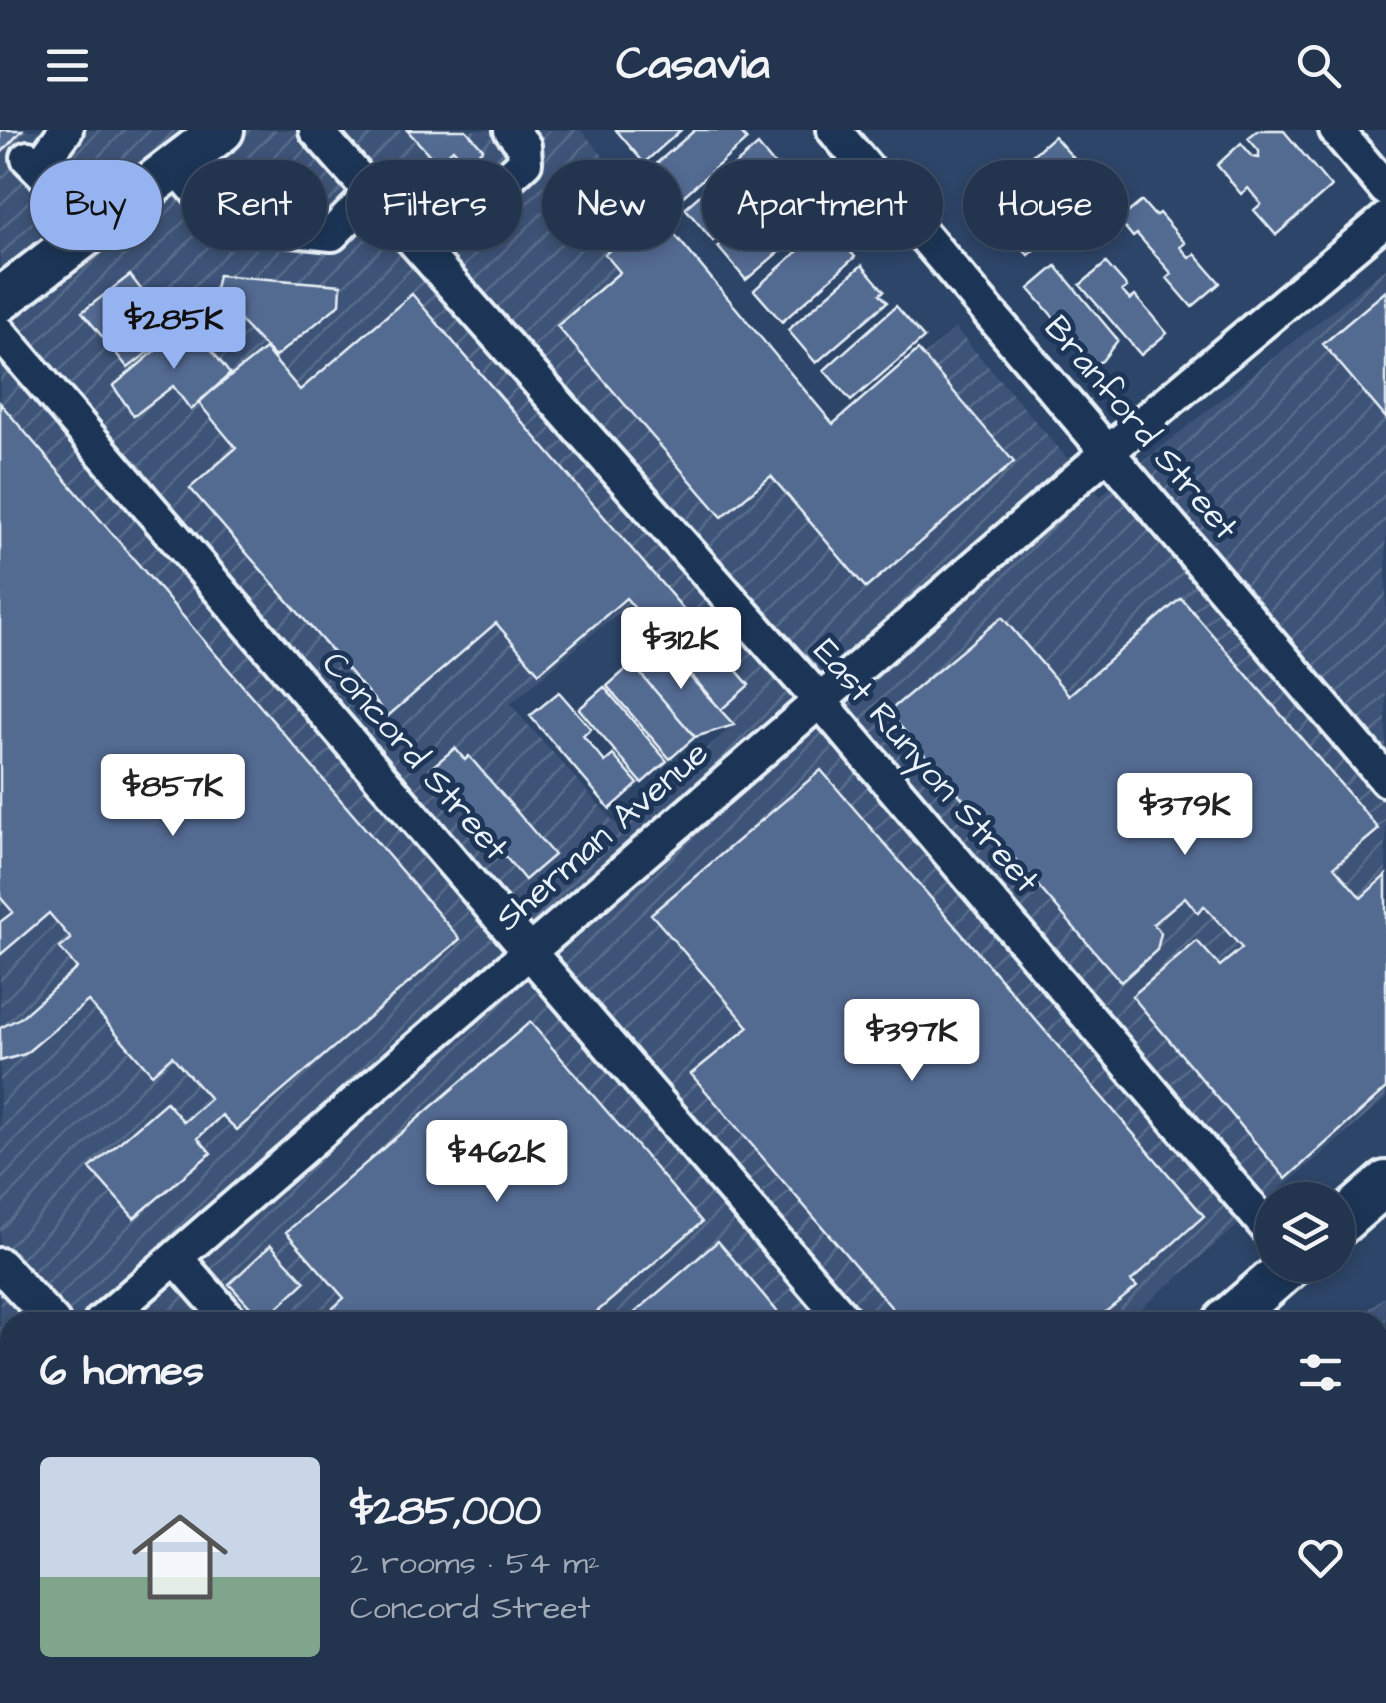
<!DOCTYPE html>
<html lang="en">
<head>
<meta charset="utf-8">
<style>
  body { margin:0; font-family:"Architects Daughter",sans-serif; background:#2a3c55; color:#f1f3f6; height:100vh; display:flex; flex-direction:column; font-size:38px; white-space:nowrap }
  * { box-sizing:border-box; margin:0 }
  p { font-size:32px; color:#a2aab6 }
  .icon { flex:none; width:55px; height:55px; fill:none; stroke:currentColor; stroke-width:2; stroke-linecap:round; stroke-linejoin:round }
  .map { position:relative; flex:1; overflow:hidden }
  .drawer { position:absolute; left:0px; top:1182px; width:1388px; height:392px; display:flex; flex-direction:column; background:#22344e; border-radius:30px 30px 0 0; box-shadow:0 5px 15px #0003,0 0 0 2px #3f4f66 }
  .drawer>* { flex:none }
  .top-card { position:absolute; left:30px; top:30px; width:1328px; height:90px; display:flex; gap:20px }
  .buttons { position:absolute; left:1255px; top:1052px; display:grid; gap:20px }
  .buttons a { display:grid; place-items:center; width:100px; height:100px; border-radius:50%; background:#22344e; box-shadow:0 5px 15px #0003,0 0 0 2px #3f4f66; font-size:50px }
  .price { position:absolute; translate:-50% -85px; padding:0 22px; border-radius:10px; background:#fff; color:#222; font-size:32px; line-height:65px; filter:drop-shadow(0 2px 5px #0008) }
  .price::after { content:''; position:absolute; left:50%; top:60px; width:30px; height:22px; margin-left:-15px; background:inherit; clip-path:polygon(0 0,100% 0,50% 100%) }
  .price.on { background:#95b2f1; color:#111 }
  ul { padding:0; list-style:none }
  li { display:flex; align-items:center; gap:30px; height:250px; padding:0 40px }
  li+li { border-top:2px solid #3f4f66 }
  li span { display:grid; place-items:center; flex:none; width:280px; height:200px; border-radius:10px; color:#555 }
  li>.icon { margin-inline-start:auto }
  span .icon { width:120px; height:120px; fill:#fffc; stroke-width:1 }
  li b { font-size:42px }
  h2 { display:flex; justify-content:space-between; align-items:center; height:120px; padding:0 40px; font-size:42px }
  .tag { padding:0 35px; border-radius:45px; background:#22344e; box-shadow:0 5px 15px #0003,0 0 0 2px #3f4f66; font-size:35px; line-height:90px }
  .tag.on { background:#95b2f1; color:#111 }
  header { display:flex; justify-content:space-between; align-items:center; height:130px; padding:0 40px; background:#22344e; font-size:45px; font-weight:700 }
  .map>svg:first-child { display:block }
  .industrial { fill:url(#industrial-furrows); fill-rule:evenodd }
  .building { fill:#536a91; stroke:#e8f1f8; stroke-width:2.5 }
  .lines { fill:none; stroke-linecap:round; stroke-linejoin:round }
  .minor-casing { stroke:#e8f1f8; stroke-width:40 }
  .major-casing { stroke:#e8f1f8; stroke-width:50 }
  .minor { stroke:#1d3557; stroke-width:32 }
  .major { stroke:#1d3557; stroke-width:42 }
  .labels { text-anchor:middle; dominant-baseline:central; stroke-width:10; stroke-linejoin:round; paint-order:stroke }
  .street-label { font-size:35px; fill:#e8f1f8; stroke:#1d3557 }
</style>
</head>
<body>
<header><svg class="icon" aria-label="menu" viewBox="0 0 24 24"><path d="M4 6h16M4 12h16M4 18h16"/></svg>Casavia<svg class="icon" aria-label="search" viewBox="0 0 24 24"><circle cx="10" cy="10" r="6"/><path d="M15 15l6 6"/></svg></header>
<div class="map">
<svg width="1386" height="1573" viewBox="0 0 1386 1573">
  <defs>
    <pattern id="industrial-furrows" width="10" height="10" patternUnits="userSpaceOnUse" patternTransform="scale(2.5)"><rect width="10" height="10" fill="#3c5377"/><path d="M-1 1l2-2M0 10L10 0M9 11l2-2" fill="none" stroke="#586c8b"/></pattern>
  </defs>
  <rect width="100%" height="100%" fill="#2d4568"/>
  <filter id="ink" filterUnits="userSpaceOnUse"><feTurbulence type="fractalNoise" baseFrequency=".01" numOctaves="2"/><feDisplacementMap in="SourceGraphic" scale="20" xChannelSelector="R" yChannelSelector="G"/><feConvolveMatrix kernelMatrix="1 2 1 2 8 2 1 2 1" color-interpolation-filters="sRGB"/></filter>
  <g filter="url(#ink)">
    <!-- industrial -->
    <path class="industrial" d="M0 0H581L838 301 955 198 1100 366 1386 138V969L1125 1192H10V1565H691L681 1573H0ZM628 474 734 595 617 695 510 574Z
      M1386 1165V1573H1155L1147 1565H1378V1192H1354Z"/>
    <!-- building -->
    <path class="building" d="M0 0H22L0 24Z
      M407 0H466L483 19 466 34 453 19 437 33Z
      M616 0H681L644 33Z
      M695 0H745L741 3 747 10 679 70 651 38Z
      M1258 0H1283L1331 57 1276 105 1254 80 1261 74 1248 58 1241 64 1217 35 1241 13 1253 27 1259 28V21L1248 8Z
      M1054 6 1075 30 1004 92 998 85 996 87 981 70Z
      M758 15 786 49 713 111 685 78Z
      M1080 35 1102 60 1028 125 1013 108 1017 104 1010 96Z
      M791 53 814 79 810 83 816 90 746 150 718 117Z
      M1142 71 1155 86 1159 83 1185 113 1180 117 1190 128 1195 124 1220 153 1192 177 1167 148 1172 144 1137 104 1133 107 1119 90Z
      M655 81 833 294 918 220 1014 332 866 458 771 346 722 387 557 196 620 142 605 124Z
      M827 95 855 127 782 192 754 160Z
      M1106 133 1127 157 1122 161 1130 170 1135 166 1167 203 1141 225 1080 155Z
      M862 135 884 161 880 164 887 172 816 233 788 200Z
      M1056 136 1118 210 1102 231 1094 234 1029 159Z
      M130 145 174 202 128 238 82 182Z
      M218 145 341 155 340 174 275 227 214 164Z
      M1386 161V288L1323 214Z
      M412 164 749 555 721 580 626 468 539 543 496 493 388 586 190 358 236 318 198 272 265 219 300 260Z
      M896 176 924 208 851 271 824 240Z
      M190 192 230 244 191 280 173 256 134 286 113 256Z
      M0 273 460 809 237 1000 222 985 198 1008 211 1023 134 1088 90 1038 166 972 184 992 210 969 172 926 152 944 88 871 25 924 0 931V898L20 888 77 838 60 818 71 809 49 783 0 825V792L13 782 0 767Z
      M1181 468 1379 699 1334 737 1361 768 1386 745V959L1286 1049 1132 866 1197 811 1220 836 1242 818 1204 776 1198 783 1185 767 1153 794 1161 803 1157 820 1121 852 888 582 1002 487 1069 565Z
      M658 512 734 595 695 607 632 534Z
      M632 534 695 607 670 629 607 556Z
      M604 557 667 631 642 653 579 579Z
      M559 562 591 599 583 606 605 632 613 625 638 654 610 679 530 586Z
      M455 618 465 630 469 626 554 725 525 750 431 638Z
      M821 640 1204 1086 1131 1151 1137 1157 1093 1192H904L691 944 749 897 651 784Z
      M530 892 702 1092 585 1192H326L336 1185 333 1178 344 1168 286 1102Z
      M718 1111 786 1192H624Z
      M271 1115 305 1152 263 1191 229 1154Z
      M1386 1243V1469L1378 1459V1250Z
      M5 1455 10 1461V1565H32L22 1573H0V1460Z
      M217 1565H522L513 1573H224Z"/>
    <g class="lines">
      <!-- minor casing -->
      <g class="minor-casing">
        <path id="minor" d="M316 0 820 571 1272 1103
          M834 0 1386 650
          M1336 0 1386 59
          M28 28 96 96
          M176 36 224 93 332 104 372 63
          M38 38 66 0
          M426 124 525 32 524 16 511 0
          M0 203 846 1192
          M176 1128 232 1192
          M0 1135 53 1192
          M101 1192 1109 321 1386 89
          M0 1281 10 1272
          M0 1383 10 1395
          M156 1565 162 1573
          M707 1565 714 1573
          M1169 1565 1177 1573
          M605 1573 615 1565"/>
      </g>
      <!-- major casing -->
      <g class="major-casing">
        <path id="major" d="M0 170 222 0
          M1338 1095 1386 1053
          M1225 1192 1291 1135
          M783 1573 793 1565"/>
      </g>
      <!-- minor -->
      <use href="#minor" class="minor"/>
      <!-- major -->
      <use href="#major" class="major"/>
    </g>
  </g>
  <g class="labels">
    <!-- street labels -->
    <g class="street-label">
      <text transform="translate(1141 298) rotate(50)">Branford Street</text>
      <text transform="translate(415 626) rotate(49)">Concord Street</text>
      <text transform="translate(926 636) rotate(49)">East Runyon Street</text>
      <text transform="translate(602 706) rotate(-41)">Sherman Avenue</text>
    </g>
  </g>
</svg>
<div class="buttons">
<a><svg class="icon" aria-label="layers" viewBox="0 0 24 24"><path d="M12 4l9 5-9 5-9-5zM3 14l9 5 9-5"/></svg></a>
</div>
<b class="price on" style="left:174px;top:242px">$285K</b>
<b class="price" style="left:681px;top:562px">$312K</b>
<b class="price" style="left:173px;top:709px">$857K</b>
<b class="price" style="left:1185px;top:728px">$379K</b>
<b class="price" style="left:912px;top:954px">$397K</b>
<b class="price" style="left:497px;top:1075px">$462K</b>
<div class="top-card">
<a class="tag on">Buy</a>
<a class="tag">Rent</a>
<a class="tag">Filters</a>
<a class="tag">New</a>
<a class="tag">Apartment</a>
<a class="tag">House</a>
</div>
<section class="drawer">
<h2>6 homes<svg class="icon" aria-label="filters" viewBox="0 0 24 24"><path d="M4 7h16M4 17h16"/><circle cx="9" cy="7" r="2"/><circle cx="15" cy="17" r="2"/></svg></h2>
<ul>
<li><span style="background:linear-gradient(#c9d6e8 60%,#7fa58c 0)"><svg class="icon" aria-label="home" viewBox="0 0 24 24"><path d="M3 11l9-7 9 7M6 9v11h12V9"/></svg></span><div><b>$285,000</b><p>2 rooms · 54 m²</p><p>Concord Street</p></div><svg class="icon" aria-label="heart" viewBox="0 0 24 24"><path d="M12 20l-8-8c-3-5 5-10 8-4 3-6 11-1 8 4z"/></svg></li>
</ul>
</section>
</div>
</body>
</html>
